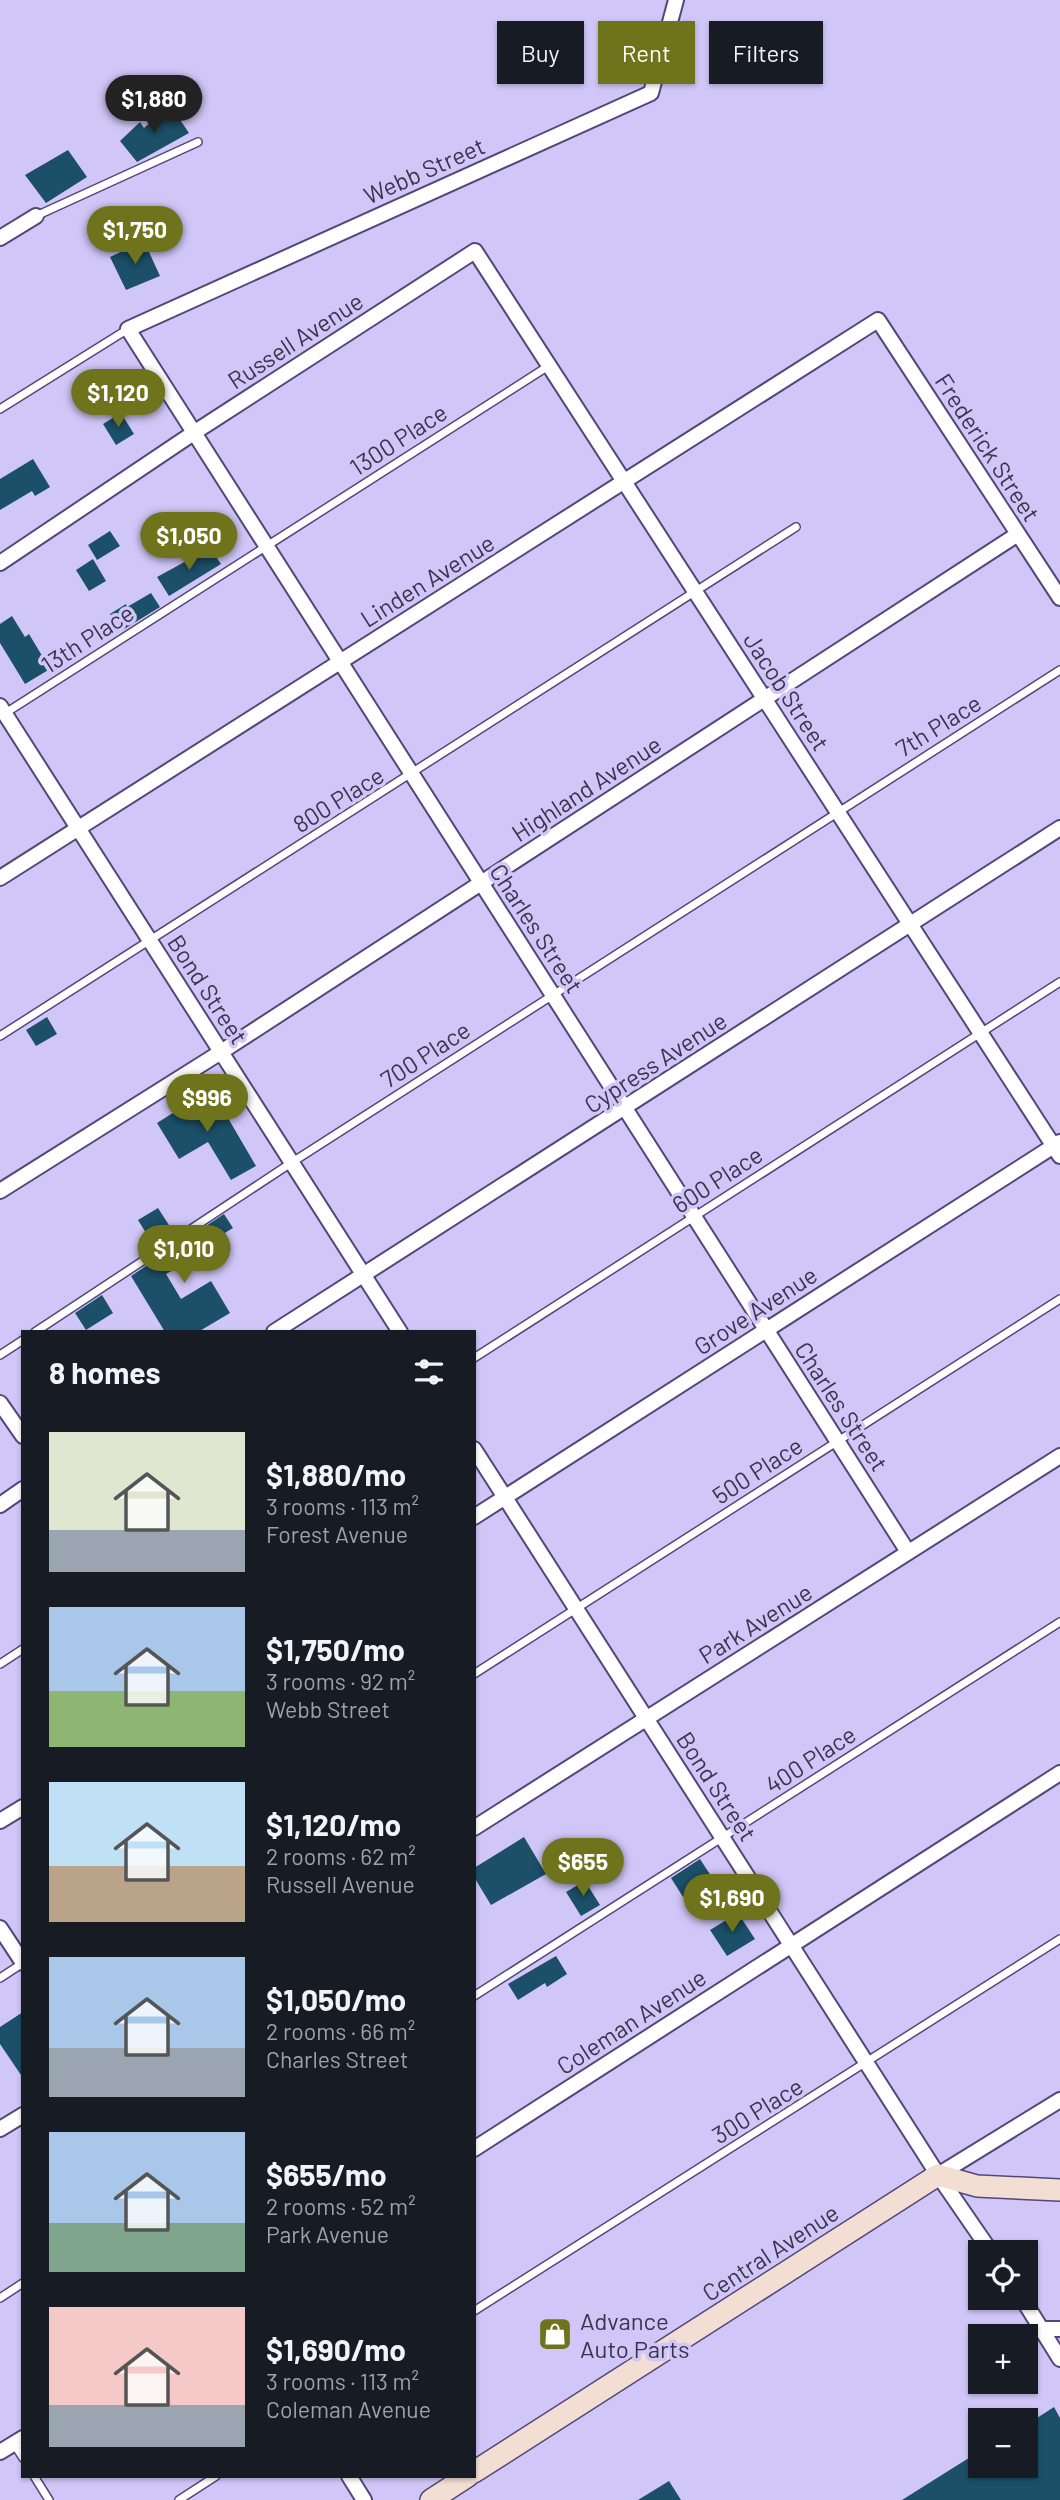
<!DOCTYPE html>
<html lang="en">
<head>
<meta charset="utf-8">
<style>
  body { margin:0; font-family:Barlow,sans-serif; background:#20242c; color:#f1f3f6; height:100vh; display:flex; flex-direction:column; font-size:26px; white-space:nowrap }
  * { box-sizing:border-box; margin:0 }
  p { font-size:23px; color:#9ea1a6 }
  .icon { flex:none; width:38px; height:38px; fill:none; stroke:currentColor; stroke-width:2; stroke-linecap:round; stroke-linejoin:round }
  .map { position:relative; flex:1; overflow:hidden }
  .panel { position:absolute; left:21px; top:1330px; width:455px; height:1148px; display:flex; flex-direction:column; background:#171b24; border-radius:0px; box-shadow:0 2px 5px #0004 }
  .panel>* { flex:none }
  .hud { position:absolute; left:497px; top:21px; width:457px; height:63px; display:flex; gap:14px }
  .fabs { position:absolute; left:968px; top:2240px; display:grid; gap:14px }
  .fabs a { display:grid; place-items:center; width:70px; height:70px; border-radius:0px; background:#171b24; box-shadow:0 2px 5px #0004; font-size:35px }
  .price { position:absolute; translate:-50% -60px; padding:0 16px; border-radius:24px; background:#6f741c; color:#fff; font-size:23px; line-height:46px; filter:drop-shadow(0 2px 4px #0008) }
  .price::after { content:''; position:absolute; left:50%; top:42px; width:21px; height:16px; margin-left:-10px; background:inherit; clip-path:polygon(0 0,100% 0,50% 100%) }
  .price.active { background:#222; color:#fff }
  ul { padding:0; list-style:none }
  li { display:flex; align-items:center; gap:21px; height:175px; padding:0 28px }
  li span { display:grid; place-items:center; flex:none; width:196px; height:140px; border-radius:0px; color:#555 }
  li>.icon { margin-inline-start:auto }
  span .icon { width:84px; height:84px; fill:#fffc; stroke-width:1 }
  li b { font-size:30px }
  h2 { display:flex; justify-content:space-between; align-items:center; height:84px; padding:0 28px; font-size:30px }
  .pill { padding:0 24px; border-radius:0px; background:#171b24; box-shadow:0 2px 5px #0004; font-size:24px; line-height:63px }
  .pill.active { background:#6f741c; color:#fff }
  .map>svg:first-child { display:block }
  .building { fill:#1c5069 }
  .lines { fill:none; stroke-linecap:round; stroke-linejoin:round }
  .service-casing { stroke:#53477a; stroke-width:10 }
  .minor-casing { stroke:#53477a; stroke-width:18 }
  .secondary-casing { stroke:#53477a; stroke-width:24 }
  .service { stroke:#fff; stroke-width:7 }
  .minor { stroke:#fff; stroke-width:14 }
  .secondary { stroke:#f2ded2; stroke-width:21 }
  .labels { text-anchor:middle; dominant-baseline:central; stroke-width:7; stroke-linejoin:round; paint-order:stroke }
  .street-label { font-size:24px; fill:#3a354d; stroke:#d0c7f8 }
  .poi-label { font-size:24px; fill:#3a354d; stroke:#d0c7f8; text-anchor:start }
</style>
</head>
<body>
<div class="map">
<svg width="1060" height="2500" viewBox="0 0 1060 2500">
  <rect width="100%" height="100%" fill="#d0c7f8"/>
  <!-- building -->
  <path class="building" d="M170 105 189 133 137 162 120 141 140 122 144 128Z
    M68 150 87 177 46 203 25 175Z
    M144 241 160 276 126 290 110 257Z
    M121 413 134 434 116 445 103 424Z
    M33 459 50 487 35 496 32 491 0 510V479Z
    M110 531 120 546 97 560 88 545Z
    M210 548 221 564 169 596 157 577Z
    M93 559 106 581 89 591 76 570Z
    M151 593 160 607 121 631 110 614 126 604 127 607Z
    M12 616 25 637 29 634 50 669 25 684 0 643V624Z
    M47 1017 57 1034 36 1046 26 1030Z
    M211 1089 256 1166 231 1180 208 1142 179 1159 157 1123Z
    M158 1208 174 1233 154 1246 138 1220Z
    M224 1214 233 1228 215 1239 218 1244 166 1274 181 1299 211 1281 230 1313 198 1332H165L131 1276Z
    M102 1295 113 1313 86 1330 75 1313Z
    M524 1837 546 1874 491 1905 474 1877V1868Z
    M700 1859 713 1879 683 1897 671 1878Z
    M585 1881 600 1905 581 1916 566 1892Z
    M738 1913 755 1939 727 1956 710 1930Z
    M556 1956 567 1974 547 1987 545 1983 518 2000 508 1984Z
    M23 2012V2078L0 2044V2027Z
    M1054 2407 1060 2418V2500H902L980 2451V2466H1026V2425Z
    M669 2481 681 2500H638Z"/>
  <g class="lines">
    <!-- service casing -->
    <g class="service-casing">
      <path id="service" d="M36 216 198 142
        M0 409 128 329
        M4 714 550 365
        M0 1036 796 527
        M35 1332 291 1163 1060 670
        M0 1355 23 1340
        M474 1358 1060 982
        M0 1664 23 1649
        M474 1674 1060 1299
        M0 1978 23 1963
        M474 1996 1060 1622
        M0 2298 23 2283
        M474 2311 1060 1939
        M14 2444 23 2458
        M34 2476 49 2500
        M179 2500 216 2476"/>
    </g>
    <!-- minor casing -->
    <g class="minor-casing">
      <path id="minor" d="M676 0 651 93 128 329 908 1552
        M0 238 36 216
        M0 563 195 432 475 251 1060 1156
        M0 706 400 1332
        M0 878 878 320 1060 598
        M0 1191 221 1052 1018 534
        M274 1332 1060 828
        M0 1403 23 1436
        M474 1449 938 2175 991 2252
        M0 1505 23 1489
        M474 1517 1060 1142
        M0 1821 23 1807
        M474 1828 1060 1456
        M0 1928 23 1963
        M0 2129 23 2115
        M474 2149 1060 1773
        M938 2175 1060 2100
        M1022 2298 1060 2359
        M1041 2329H1060
        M0 2452 23 2438
        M349 2476 364 2500"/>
    </g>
    <!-- secondary casing -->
    <g class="secondary-casing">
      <path id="secondary" d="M474 2472 938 2175 977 2186 1060 2190
        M431 2500 468 2476"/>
    </g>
    <!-- service -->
    <use href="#service" class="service"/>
    <!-- minor -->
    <use href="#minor" class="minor"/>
    <!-- secondary -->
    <use href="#secondary" class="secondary"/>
  </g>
  <!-- icons -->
  <defs>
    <g id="shop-square" transform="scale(1.75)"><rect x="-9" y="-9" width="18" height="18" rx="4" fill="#6f741c" stroke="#d0c7f8"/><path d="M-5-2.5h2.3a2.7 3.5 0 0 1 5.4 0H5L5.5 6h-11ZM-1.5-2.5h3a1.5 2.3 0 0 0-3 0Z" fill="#fff"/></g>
  </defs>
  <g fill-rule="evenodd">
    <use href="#shop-square" x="555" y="2334"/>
  </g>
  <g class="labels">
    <!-- street labels -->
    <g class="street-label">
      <text transform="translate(424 170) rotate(-24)">Webb Street</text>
      <text transform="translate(295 340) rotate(-33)">Russell Avenue</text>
      <text transform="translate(398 439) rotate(-33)">1300 Place</text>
      <text transform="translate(988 447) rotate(57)">Frederick Street</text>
      <text transform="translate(427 580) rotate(-32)">Linden Avenue</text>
      <text transform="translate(87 638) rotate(-33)">13th Place</text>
      <text transform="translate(787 691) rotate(57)">Jacob Street</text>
      <text transform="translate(938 725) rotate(-32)">7th Place</text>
      <text transform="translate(586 788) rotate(-33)">Highland Avenue</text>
      <text transform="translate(338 799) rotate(-32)">800 Place</text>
      <text transform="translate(537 928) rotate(57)">Charles Street</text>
      <text transform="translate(208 989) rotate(57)">Bond Street</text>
      <text transform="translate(425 1054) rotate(-33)">700 Place</text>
      <text transform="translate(655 1062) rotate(-33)">Cypress Avenue</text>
      <text transform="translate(717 1179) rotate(-33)">600 Place</text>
      <text transform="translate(755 1310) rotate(-33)">Grove Avenue</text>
      <text transform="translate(842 1406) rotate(57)">Charles Street</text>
      <text transform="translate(757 1470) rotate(-33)">500 Place</text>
      <text transform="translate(755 1623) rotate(-32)">Park Avenue</text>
      <text transform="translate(810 1759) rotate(-33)">400 Place</text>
      <text transform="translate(717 1786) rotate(57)">Bond Street</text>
      <text transform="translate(631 2021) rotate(-33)">Coleman Avenue</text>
      <text transform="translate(757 2110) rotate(-32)">300 Place</text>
      <text transform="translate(770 2252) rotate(-33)">Central Avenue</text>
    </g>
    <!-- poi labels -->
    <g class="poi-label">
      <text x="580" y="2320">Advance<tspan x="580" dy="28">Auto Parts</tspan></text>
    </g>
  </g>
</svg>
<div class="fabs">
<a><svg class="icon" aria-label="locate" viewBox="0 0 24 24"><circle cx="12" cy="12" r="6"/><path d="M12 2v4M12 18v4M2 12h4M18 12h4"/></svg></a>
<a>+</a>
<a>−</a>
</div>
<b class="price active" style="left:154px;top:135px">$1,880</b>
<b class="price" style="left:135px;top:266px">$1,750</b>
<b class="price" style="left:118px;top:429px">$1,120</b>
<b class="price" style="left:189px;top:572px">$1,050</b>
<b class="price" style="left:207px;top:1134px">$996</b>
<b class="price" style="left:184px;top:1285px">$1,010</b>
<b class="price" style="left:583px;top:1898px">$655</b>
<b class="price" style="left:732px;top:1934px">$1,690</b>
<div class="hud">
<a class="pill">Buy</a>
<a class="pill active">Rent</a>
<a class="pill">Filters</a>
</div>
<section class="panel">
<h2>8 homes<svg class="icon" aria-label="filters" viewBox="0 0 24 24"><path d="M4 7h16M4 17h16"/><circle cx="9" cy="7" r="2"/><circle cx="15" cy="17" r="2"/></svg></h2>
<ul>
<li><span style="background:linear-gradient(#dfe7d0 70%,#9aa5b1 0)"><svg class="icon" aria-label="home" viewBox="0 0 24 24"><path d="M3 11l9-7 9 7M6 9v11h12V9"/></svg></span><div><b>$1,880/mo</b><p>3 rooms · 113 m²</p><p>Forest Avenue</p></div></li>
<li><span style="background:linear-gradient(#a9c7e8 60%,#8fb573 0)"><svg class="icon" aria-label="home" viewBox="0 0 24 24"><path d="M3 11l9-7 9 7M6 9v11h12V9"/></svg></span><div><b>$1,750/mo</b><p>3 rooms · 92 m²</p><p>Webb Street</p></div></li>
<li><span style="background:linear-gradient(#bfe0f5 60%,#b9a48a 0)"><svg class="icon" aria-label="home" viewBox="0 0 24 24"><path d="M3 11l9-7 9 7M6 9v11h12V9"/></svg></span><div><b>$1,120/mo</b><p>2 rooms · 62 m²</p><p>Russell Avenue</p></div></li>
<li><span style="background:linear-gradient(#a9c7e8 65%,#9aa5b1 0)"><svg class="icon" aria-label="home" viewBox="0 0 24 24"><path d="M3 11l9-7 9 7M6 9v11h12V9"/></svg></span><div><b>$1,050/mo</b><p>2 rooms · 66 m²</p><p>Charles Street</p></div></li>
<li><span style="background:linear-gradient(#a9c7e8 65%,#7fa58c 0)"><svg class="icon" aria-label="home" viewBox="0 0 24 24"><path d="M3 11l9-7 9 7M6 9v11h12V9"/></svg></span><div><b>$655/mo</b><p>2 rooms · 52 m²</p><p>Park Avenue</p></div></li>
<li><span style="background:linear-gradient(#f6c9c9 70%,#9aa5b1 0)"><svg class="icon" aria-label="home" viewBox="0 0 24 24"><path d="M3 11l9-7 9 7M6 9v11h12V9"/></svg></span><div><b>$1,690/mo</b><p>3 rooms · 113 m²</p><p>Coleman Avenue</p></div></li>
</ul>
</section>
</div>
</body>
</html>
